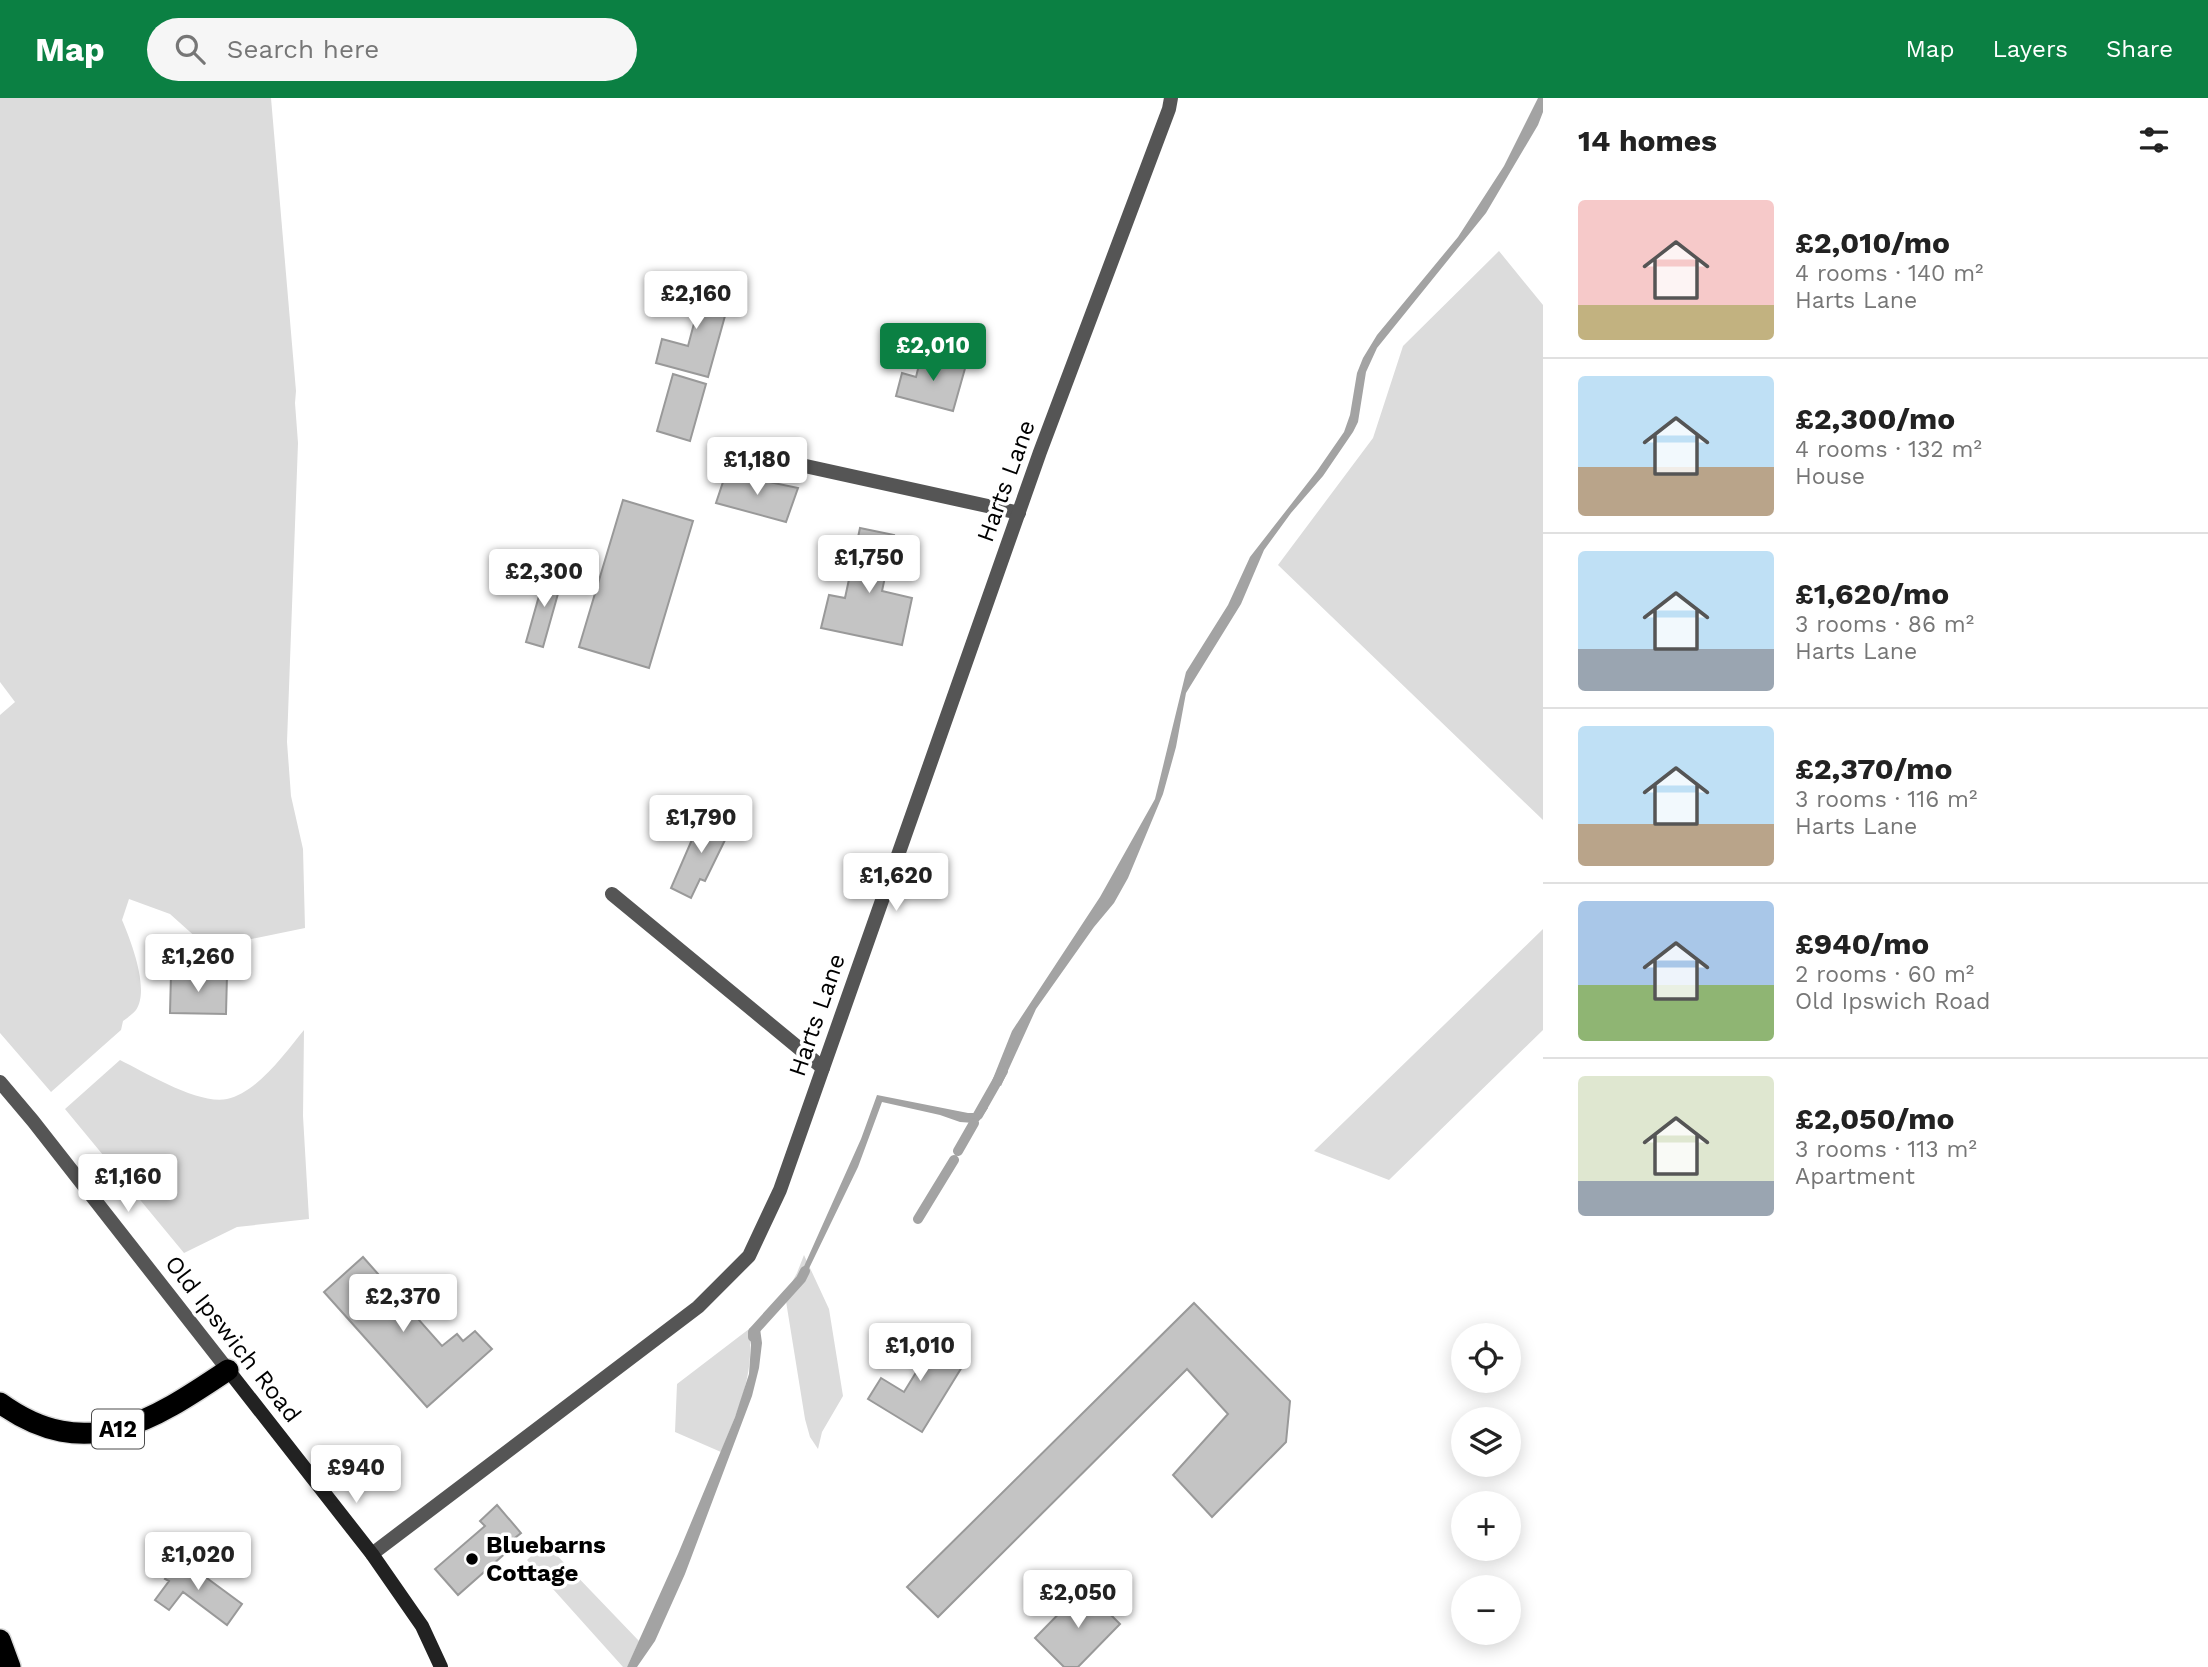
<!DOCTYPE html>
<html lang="en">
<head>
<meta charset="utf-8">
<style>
  body { margin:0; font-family:"Work Sans",sans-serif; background:#f6f6f6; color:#222; height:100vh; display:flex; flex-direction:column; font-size:26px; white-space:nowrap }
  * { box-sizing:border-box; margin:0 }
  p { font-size:23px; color:#767676 }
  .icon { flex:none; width:38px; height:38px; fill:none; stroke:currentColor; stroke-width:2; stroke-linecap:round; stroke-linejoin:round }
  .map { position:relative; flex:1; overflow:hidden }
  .sheet { display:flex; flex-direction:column; background:#fff; width:665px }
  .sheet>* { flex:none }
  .tools { position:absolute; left:1451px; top:1225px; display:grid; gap:14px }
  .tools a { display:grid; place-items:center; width:70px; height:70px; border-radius:50%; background:#fff; box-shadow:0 4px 18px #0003; font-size:35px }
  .price { position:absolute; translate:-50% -60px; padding:0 16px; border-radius:7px; background:#fff; color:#222; font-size:23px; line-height:46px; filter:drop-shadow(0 2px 4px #0008) }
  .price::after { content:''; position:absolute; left:50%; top:42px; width:21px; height:16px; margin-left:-10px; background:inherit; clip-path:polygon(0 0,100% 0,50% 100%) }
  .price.on { background:#0b8043; color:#fff }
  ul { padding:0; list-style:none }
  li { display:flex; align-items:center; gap:21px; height:175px; padding:0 35px }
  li+li { border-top:2px solid #e0e0e0 }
  li span { display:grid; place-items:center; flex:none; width:196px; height:140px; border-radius:7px; color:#555 }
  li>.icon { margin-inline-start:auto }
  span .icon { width:84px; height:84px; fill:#fffc; stroke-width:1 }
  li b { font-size:30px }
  h2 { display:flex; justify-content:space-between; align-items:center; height:84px; padding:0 35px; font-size:30px }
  header { display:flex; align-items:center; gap:42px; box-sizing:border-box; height:98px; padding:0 35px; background:#0b8043; color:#fff }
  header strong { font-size:33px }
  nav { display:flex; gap:38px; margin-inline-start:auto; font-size:24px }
  .search { width:490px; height:63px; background:#f6f6f6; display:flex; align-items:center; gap:18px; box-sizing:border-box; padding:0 24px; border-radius:38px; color:#767676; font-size:26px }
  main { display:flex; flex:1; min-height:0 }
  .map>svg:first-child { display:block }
  .green { fill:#dcdcdc }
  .water { fill:#a3a3a3 }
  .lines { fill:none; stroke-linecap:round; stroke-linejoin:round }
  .stream { stroke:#a3a3a3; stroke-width:10 }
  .building { fill:#c4c4c4; stroke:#999; stroke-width:2 }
  .highway-casing { stroke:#dbdbdb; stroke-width:24 }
  .lane { stroke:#555; stroke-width:14 }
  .street { stroke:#555; stroke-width:14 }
  .secondary { stroke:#222; stroke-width:14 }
  .highway { stroke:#000; stroke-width:21 }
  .poi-dot { fill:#000; stroke:#fff; stroke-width:2.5 }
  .labels { text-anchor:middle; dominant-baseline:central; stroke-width:7; stroke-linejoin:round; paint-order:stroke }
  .shield { fill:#fff; stroke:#4c4c4c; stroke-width:2 }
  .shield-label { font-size:23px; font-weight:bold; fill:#000 }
  .street-label { font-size:24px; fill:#000; stroke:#fff }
  .poi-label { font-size:24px; font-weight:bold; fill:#000; stroke:#fff; text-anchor:start }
</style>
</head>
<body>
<header>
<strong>Map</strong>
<div class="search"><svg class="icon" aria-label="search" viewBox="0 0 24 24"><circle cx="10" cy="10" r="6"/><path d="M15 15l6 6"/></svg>Search here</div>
<nav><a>Map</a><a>Layers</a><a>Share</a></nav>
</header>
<main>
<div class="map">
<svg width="1543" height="1569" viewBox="0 0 1543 1569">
  <rect width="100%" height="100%" fill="#fff"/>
  <!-- green -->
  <path class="green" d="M0 0H271L296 293 295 305 298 345 287 644 291 698 303 751 305 830 242 843 209 847 199 842 170 816 129 801 122 822C131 843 150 892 136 912 133 916 127 920 123 923L121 932 51 994 0 935V617L15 604 0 584Z
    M1499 153 1543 207V722L1278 467 1373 340 1403 248Z
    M1543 831V932L1389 1082 1314 1053Z
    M304 932 303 1018 309 1121 237 1129 184 1155 65 1011 120 962C146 975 199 1007 227 1001 258 994 285 955 304 932Z
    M804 1157 829 1211 843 1298 822 1334 818 1351 810 1339 805 1321 785 1197 797 1175Z
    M749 1231C755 1278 738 1311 721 1354L675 1334 677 1286Z
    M545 1445 639 1543 627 1569H623L527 1462Z"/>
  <!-- water -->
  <path class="water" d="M1538 0H1543V14L1538 27 1486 115 1377 250 1366 274 1358 324 1353 334 1323 378 1291 415 1264 452 1241 506 1186 595 1176 649 1163 696 1128 780 1114 805 1094 829 1036 911 1001 988 992 983 1012 933 1100 799 1155 701 1186 574 1228 507 1250 459 1317 373 1344 334 1350 317 1357 275 1363 260 1377 237 1458 139 1504 68Z
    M877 997 968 1015H974L982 1005 988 1010 979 1023 974 1025 960 1024 940 1017 882 1004 858 1069 802 1185 797 1184 861 1041Z
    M759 1223 762 1245 759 1270 752 1298 685 1476 655 1543 637 1569H627L678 1456 735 1319 749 1276 751 1247 749 1231Z"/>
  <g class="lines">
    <!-- stream -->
    <path class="stream" d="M978 1017 1003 973
      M958 1053 974 1025
      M918 1121 954 1062
      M753 1239V1234L801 1181 805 1173"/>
  </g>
  <!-- building -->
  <path class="building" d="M678 185 730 200 708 279 656 265 662 241 688 248 696 218 671 212Z
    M922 255 966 267 953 313 896 298 902 275 916 279Z
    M673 276 706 286 690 343 657 333Z
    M726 375 798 390 786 424 716 405Z
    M623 402 693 423 649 570 579 549Z
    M860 430 894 437 882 493 912 500 902 547 821 530 829 497 845 500Z
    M546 473 563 478 543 549 526 544Z
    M711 714 731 723 722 741 725 742 705 783 700 781 691 800 671 790 697 730 702 732Z
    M171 876 227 877 226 916 170 915Z
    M363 1159 442 1248 457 1236 463 1243 475 1233 492 1251 427 1309 324 1194Z
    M1194 1205 1290 1303 1286 1344 1212 1419 1173 1377 1228 1316 1187 1271 938 1519 907 1489Z
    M912 1231 965 1264 922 1334 868 1301 881 1280 904 1294 923 1263 901 1250Z
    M497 1407 521 1435 505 1448 509 1452 458 1497 435 1471 485 1428 480 1423Z
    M181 1461 242 1506 227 1527 183 1494 169 1512 155 1502 169 1483 165 1481Z
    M1084 1490 1120 1526 1078 1569H1064L1035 1540Z"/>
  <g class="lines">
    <!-- highway casing -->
    <g class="highway-casing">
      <path id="highway" d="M0 1305C86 1367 152 1323 228 1272
        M0 1542 10 1569"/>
    </g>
    <!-- lane -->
    <path class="lane" d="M755 357 1019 415
      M612 796 823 970"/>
    <!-- street -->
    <path class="street" d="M0 984 33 1023 228 1272
      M372 1456 698 1209 749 1158 780 1092 1040 354 1169 11 1171 0"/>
    <!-- secondary -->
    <path class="secondary" d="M228 1272 372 1456 422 1528 441 1569"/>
    <!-- highway -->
    <use href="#highway" class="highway"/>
  </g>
  <!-- markers -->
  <circle class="poi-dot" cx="472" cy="1461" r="7"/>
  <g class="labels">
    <!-- shield labels -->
    <rect class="shield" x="92" y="1311.5" width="52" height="39" rx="5"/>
    <g class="shield-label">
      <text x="118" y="1331">A12</text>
    </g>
    <!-- street labels -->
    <g class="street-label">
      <text transform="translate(1006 383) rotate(-70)">Harts Lane</text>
      <text transform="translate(817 917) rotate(-71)">Harts Lane</text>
      <text transform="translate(233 1241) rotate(52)">Old Ipswich Road</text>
    </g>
    <!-- poi labels -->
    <g class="poi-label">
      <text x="486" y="1447">Bluebarns<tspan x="486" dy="28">Cottage</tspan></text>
    </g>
  </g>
</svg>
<div class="tools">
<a><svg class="icon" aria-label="locate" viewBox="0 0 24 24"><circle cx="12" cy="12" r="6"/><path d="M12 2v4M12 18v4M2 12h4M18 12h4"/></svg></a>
<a><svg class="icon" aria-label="layers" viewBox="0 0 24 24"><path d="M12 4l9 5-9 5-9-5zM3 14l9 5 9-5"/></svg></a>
<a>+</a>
<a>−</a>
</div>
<b class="price" style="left:696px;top:233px">£2,160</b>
<b class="price on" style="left:933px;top:285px">£2,010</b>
<b class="price" style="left:757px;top:399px">£1,180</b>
<b class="price" style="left:869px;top:497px">£1,750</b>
<b class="price" style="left:544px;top:511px">£2,300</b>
<b class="price" style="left:701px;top:757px">£1,790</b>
<b class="price" style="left:896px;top:815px">£1,620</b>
<b class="price" style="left:198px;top:896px">£1,260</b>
<b class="price" style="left:128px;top:1116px">£1,160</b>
<b class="price" style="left:403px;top:1236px">£2,370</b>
<b class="price" style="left:920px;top:1285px">£1,010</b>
<b class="price" style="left:356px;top:1407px">£940</b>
<b class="price" style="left:198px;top:1494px">£1,020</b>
<b class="price" style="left:1078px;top:1532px">£2,050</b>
</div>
<section class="sheet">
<h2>14 homes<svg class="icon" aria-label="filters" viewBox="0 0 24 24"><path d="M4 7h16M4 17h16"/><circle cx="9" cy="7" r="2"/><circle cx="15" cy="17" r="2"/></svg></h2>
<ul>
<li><span style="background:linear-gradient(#f6c9c9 75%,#c2b280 0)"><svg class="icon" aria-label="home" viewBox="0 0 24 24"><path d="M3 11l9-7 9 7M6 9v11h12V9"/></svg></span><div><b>£2,010/mo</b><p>4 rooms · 140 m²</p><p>Harts Lane</p></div></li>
<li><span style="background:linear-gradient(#bfe0f5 65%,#b9a48a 0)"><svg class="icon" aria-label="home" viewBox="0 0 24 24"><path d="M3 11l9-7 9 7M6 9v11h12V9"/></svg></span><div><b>£2,300/mo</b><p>4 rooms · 132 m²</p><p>House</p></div></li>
<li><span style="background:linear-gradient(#bfe0f5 70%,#9aa5b1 0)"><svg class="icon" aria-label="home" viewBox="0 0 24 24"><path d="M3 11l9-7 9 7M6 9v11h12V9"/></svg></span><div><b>£1,620/mo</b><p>3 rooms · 86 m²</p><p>Harts Lane</p></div></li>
<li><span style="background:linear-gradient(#bfe0f5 70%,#b9a48a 0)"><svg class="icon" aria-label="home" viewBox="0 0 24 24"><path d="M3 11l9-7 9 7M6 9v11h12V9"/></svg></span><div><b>£2,370/mo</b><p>3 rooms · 116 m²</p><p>Harts Lane</p></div></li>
<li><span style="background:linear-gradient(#a9c7e8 60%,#8fb573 0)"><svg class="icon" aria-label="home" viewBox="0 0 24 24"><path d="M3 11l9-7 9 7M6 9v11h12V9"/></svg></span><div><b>£940/mo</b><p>2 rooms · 60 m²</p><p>Old Ipswich Road</p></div></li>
<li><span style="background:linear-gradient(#dfe7d0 75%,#9aa5b1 0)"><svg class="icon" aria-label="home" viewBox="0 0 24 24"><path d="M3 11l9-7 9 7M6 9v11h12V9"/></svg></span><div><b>£2,050/mo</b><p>3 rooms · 113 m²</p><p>Apartment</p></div></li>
</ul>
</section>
</main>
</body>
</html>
